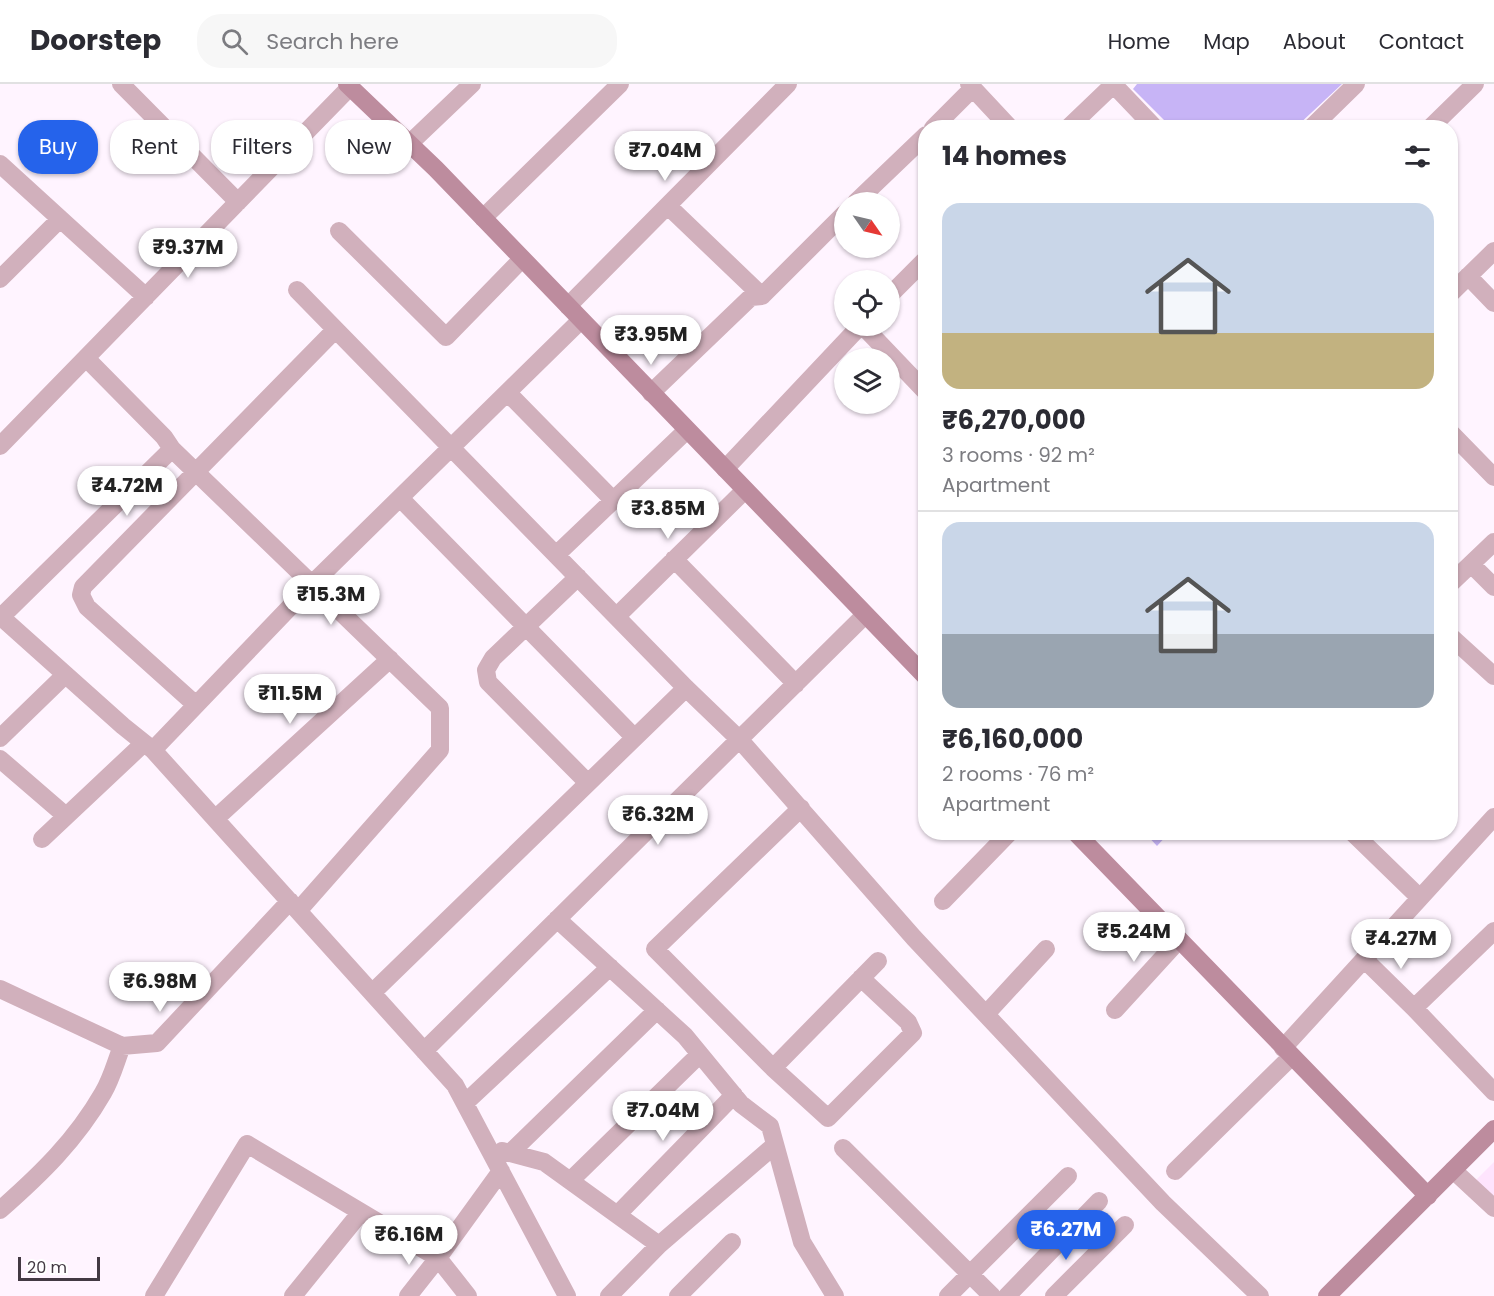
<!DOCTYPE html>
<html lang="en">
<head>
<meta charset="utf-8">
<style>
  body { margin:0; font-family:Poppins,sans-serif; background:#f7f7f7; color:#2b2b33; height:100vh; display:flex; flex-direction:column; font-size:22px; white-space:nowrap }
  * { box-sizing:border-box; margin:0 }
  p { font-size:20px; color:#7c7c81 }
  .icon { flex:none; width:33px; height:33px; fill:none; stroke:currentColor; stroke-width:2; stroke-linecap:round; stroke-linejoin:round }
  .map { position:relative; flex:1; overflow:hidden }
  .panel { position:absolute; left:918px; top:36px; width:540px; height:720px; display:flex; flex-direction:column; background:#fff; border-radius:24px; box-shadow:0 2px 4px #0004 }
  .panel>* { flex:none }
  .banner { position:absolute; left:18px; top:36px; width:570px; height:54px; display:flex; gap:12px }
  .needle { width:39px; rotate:124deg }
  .tools { position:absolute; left:834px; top:108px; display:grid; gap:12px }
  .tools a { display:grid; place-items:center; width:66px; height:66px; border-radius:50%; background:#fff; box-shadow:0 2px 4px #0004; font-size:30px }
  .scale { position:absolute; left:18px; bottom:15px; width:82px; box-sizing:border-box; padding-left:6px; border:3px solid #433943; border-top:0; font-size:16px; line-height:21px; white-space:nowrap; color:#433943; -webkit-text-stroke:4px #fff; paint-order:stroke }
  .price { position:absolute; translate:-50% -51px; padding:0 14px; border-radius:21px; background:#fff; color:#222; font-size:20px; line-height:39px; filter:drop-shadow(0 2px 3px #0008) }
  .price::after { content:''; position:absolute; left:50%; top:36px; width:18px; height:14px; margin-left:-9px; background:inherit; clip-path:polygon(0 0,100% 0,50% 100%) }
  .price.active { background:#2563eb; color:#fff }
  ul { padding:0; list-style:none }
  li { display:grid; align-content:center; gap:12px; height:318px; padding:0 24px }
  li+li { border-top:2px solid #e1e1e2 }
  li span { display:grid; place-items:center; height:186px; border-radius:18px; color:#555 }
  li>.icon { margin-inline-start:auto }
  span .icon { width:108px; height:108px; fill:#fffc; stroke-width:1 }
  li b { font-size:26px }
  h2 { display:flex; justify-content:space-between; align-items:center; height:72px; padding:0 24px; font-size:26px }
  .pill { padding:0 21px; border-radius:24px; background:#fff; box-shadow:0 2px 4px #0004; font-size:21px; line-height:54px }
  .pill.active { background:#2563eb; color:#fff }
  header { display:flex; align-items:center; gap:36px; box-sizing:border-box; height:84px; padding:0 30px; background:#fff; border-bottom:2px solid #e1e1e2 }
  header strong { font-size:28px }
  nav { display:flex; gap:33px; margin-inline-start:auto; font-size:21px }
  .search { width:420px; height:54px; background:#f7f7f7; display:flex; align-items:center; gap:15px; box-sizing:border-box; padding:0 21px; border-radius:24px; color:#7c7c81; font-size:22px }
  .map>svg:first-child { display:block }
  .built { fill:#fee4fd }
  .building { fill:#c7b4f6 }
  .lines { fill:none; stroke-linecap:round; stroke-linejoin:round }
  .street { stroke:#d1b0bc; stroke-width:18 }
  .secondary { stroke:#bd8c9e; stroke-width:18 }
</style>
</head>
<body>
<header>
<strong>Doorstep</strong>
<div class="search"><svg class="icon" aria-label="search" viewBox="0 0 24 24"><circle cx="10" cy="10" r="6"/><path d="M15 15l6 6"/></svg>Search here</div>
<nav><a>Home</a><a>Map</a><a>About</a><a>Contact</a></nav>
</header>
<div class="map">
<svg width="1494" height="1212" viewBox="0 0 1494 1212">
  <rect width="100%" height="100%" fill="#fff4ff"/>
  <!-- built -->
  <path class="built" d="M1494 1078V1122L1472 1100Z"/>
  <!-- building -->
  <path class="building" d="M1137 0H1342L1295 44H1172L1133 5Z
    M1144 748H1170L1157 762Z"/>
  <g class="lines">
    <!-- street -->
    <path class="street" d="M121 0 238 118
      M969 0 1010 44
      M1113 0 1155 44
      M933 44 973 4
      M1068 44 1114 0
      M1311 44 1356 0
      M1430 44 1475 0
      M409 60 472 0
      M0 80 146 213
      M856 118 926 51
      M668 122 762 212
      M483 134 620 0
      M339 147 446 253 522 175
      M1468 192 1494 219
      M0 195 60 135
      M297 206 686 604 740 656 914 854 1163 1119 1260 1212
      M1450 210 1494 167
      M890 211 926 175
      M568 222 788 0
      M863 242 926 308
      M86 274 164 353 172 365 440 624V666L298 827
      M508 309 613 416
      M651 309 751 213 762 212 844 130
      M1450 348 1494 393
      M0 362 350 3
      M725 385 860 242
      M400 414 634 653
      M556 471 687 346
      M674 475 796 600
      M1471 480 1494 503
      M578 493 493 574 486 586 488 598 588 699
      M1450 500 1494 458
      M0 532 123 642 153 666 455 1001 567 1212
      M617 532 745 406
      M1 533 172 365
      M1450 552 1494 592
      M196 621 87 523 81 511 83 503 335 246
      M0 654 65 591
      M153 666 313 499 581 236
      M0 675 66 732
      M801 724 655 865 773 984 878 877
      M215 735 390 575
      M1352 748 1420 814
      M42 755 144 659
      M943 817 1010 748
      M557 835 685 952 741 1020 770 1042 802 1158 835 1212
      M1494 847 1414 924 1494 1008
      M1364 875 1414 924
      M0 905 122 962 157 959 290 817
      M372 909 686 604
      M1115 926 1179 856
      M986 930 1046 865
      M1283 964 1494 733
      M424 967 865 531
      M773 984 828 1034 913 949 908 938 861 894
      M465 1019 610 883
      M843 1064 992 1212
      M502 1067 544 1078 659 1161
      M510 1069 657 926
      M1453 1086 1494 1124
      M1175 1087 1291 973
      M571 1096 700 970
      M0 1126C41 1090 76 1056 103 1009 112 994 116 977 122 962
      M618 1130 734 1011
      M154 1212 247 1060 438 1174 501 1087
      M293 1212 361 1128
      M408 1212 438 1174 468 1212
      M609 1212 659 1161 775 1061
      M678 1212 732 1158
      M948 1212 1068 1092
      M1007 1212 1099 1117
      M1054 1212 1125 1141"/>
    <!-- secondary -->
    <path class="secondary" d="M347 0 436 85 926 593
      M1075 748 1428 1112
      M1327 1212 1494 1045"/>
  </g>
</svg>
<div class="tools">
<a><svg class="needle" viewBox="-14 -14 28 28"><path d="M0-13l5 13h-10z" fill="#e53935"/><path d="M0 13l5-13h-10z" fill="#7c7c81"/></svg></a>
<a><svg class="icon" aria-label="locate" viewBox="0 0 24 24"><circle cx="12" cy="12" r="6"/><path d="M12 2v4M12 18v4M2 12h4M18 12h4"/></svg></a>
<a><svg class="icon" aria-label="layers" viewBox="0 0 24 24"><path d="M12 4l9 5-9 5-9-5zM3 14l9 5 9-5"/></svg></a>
</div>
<div class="scale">20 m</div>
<b class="price" style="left:665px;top:98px">₹7.04M</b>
<b class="price" style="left:188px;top:195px">₹9.37M</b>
<b class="price" style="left:651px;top:282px">₹3.95M</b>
<b class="price" style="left:127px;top:433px">₹4.72M</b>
<b class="price" style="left:668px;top:456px">₹3.85M</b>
<b class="price" style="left:331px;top:542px">₹15.3M</b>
<b class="price" style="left:290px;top:641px">₹11.5M</b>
<b class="price" style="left:658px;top:762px">₹6.32M</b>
<b class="price" style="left:1134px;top:879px">₹5.24M</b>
<b class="price" style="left:1401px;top:886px">₹4.27M</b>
<b class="price" style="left:160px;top:929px">₹6.98M</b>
<b class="price" style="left:663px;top:1058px">₹7.04M</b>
<b class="price active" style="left:1066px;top:1177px">₹6.27M</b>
<b class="price" style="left:409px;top:1182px">₹6.16M</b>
<div class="banner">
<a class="pill active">Buy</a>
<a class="pill">Rent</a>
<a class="pill">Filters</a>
<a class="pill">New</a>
</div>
<section class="panel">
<h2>14 homes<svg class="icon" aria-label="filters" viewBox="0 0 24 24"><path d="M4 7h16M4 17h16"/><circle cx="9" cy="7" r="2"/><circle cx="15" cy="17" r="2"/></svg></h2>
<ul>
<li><span style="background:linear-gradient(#c9d6e8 70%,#c2b280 0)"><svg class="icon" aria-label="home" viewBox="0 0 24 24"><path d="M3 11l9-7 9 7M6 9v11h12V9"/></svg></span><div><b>₹6,270,000</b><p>3 rooms · 92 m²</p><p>Apartment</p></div></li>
<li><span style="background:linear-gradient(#c9d6e8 60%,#9aa5b1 0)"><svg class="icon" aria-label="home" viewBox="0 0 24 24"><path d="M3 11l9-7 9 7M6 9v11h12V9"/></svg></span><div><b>₹6,160,000</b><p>2 rooms · 76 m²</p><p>Apartment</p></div></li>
</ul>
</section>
</div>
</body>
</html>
